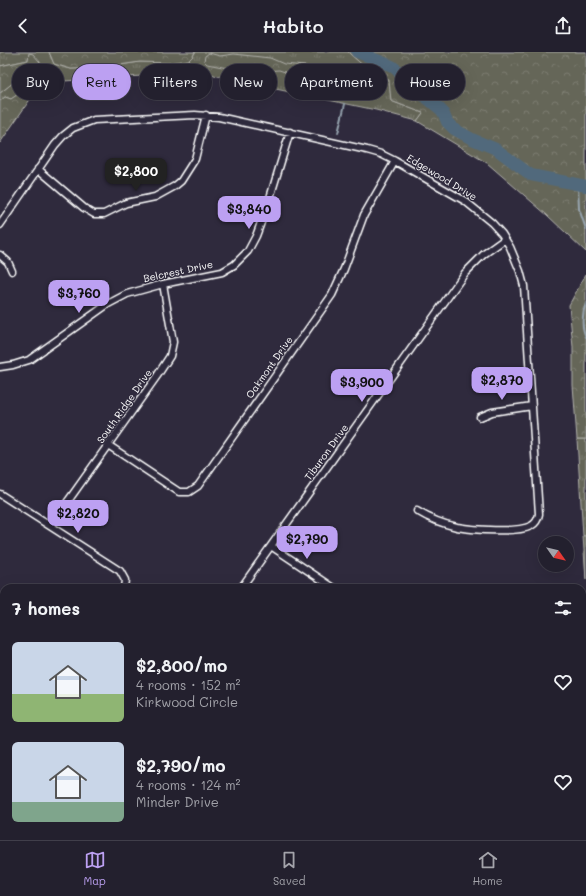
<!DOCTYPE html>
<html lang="en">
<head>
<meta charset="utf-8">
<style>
  body { margin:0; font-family:Mali,sans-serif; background:#2b2836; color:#f1f3f6; height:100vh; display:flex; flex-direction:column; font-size:15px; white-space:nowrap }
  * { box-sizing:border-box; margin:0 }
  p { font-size:13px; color:#a3a3aa }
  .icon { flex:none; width:22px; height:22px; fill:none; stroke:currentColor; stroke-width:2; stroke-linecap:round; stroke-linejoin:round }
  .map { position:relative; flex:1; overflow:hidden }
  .drawer { position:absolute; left:0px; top:532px; width:586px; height:256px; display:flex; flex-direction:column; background:#23202e; border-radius:12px 12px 0 0; box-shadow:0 4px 16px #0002,0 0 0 1px #403e4a }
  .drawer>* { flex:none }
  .hud { position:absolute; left:12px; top:12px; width:562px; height:36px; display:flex; gap:8px }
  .needle { width:26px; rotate:124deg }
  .controls { position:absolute; left:538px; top:484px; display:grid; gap:8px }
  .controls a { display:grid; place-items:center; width:36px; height:36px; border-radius:50%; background:#23202e; box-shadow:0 4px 16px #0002,0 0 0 1px #403e4a; font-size:20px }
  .price { position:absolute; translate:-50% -34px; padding:0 9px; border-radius:8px; background:#bca0f2; color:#111; font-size:13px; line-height:26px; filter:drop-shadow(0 1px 2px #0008) }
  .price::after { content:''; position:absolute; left:50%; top:24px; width:12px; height:9px; margin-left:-6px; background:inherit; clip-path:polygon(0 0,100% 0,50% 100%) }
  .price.active { background:#222; color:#fff }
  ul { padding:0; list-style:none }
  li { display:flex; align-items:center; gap:12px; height:100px; padding:0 12px }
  li span { display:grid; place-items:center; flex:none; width:112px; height:80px; border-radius:6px; color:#555 }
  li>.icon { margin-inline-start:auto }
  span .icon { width:48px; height:48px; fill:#fffc; stroke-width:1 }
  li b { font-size:17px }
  h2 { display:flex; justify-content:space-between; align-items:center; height:48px; padding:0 12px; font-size:17px }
  .tag { padding:0 14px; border-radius:18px; background:#23202e; box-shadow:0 4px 16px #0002,0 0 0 1px #403e4a; font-size:14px; line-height:36px }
  .tag.active { background:#bca0f2; color:#111 }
  header { display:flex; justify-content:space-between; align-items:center; height:52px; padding:0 12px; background:#23202e; font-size:18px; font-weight:600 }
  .dock { display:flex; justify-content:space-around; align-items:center; height:56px; border-top:1px solid #403e4a; background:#23202e; font-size:11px; color:#a3a3aa }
  .dock a { display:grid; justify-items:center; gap:2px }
  .dock .active { color:#bca0f2 }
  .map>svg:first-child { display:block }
  .grass { fill:url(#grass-tufts); stroke:#b2b2ac }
  .forest { fill:url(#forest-crowns); stroke:#b2b2ac }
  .green { fill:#656658; stroke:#b2b2ac }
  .water { fill:url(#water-ripples); stroke:#97a5b0 }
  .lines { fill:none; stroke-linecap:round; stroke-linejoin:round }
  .stream { stroke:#97a5b0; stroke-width:2 }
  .river { stroke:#51697c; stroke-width:12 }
  .street-casing { stroke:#fff; stroke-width:9 }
  .street { stroke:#2f2a3d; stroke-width:6 }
  .labels { text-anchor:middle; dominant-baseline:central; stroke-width:3; stroke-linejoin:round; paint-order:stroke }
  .street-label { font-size:10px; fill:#fff; stroke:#2f2a3d }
</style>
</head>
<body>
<header><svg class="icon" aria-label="back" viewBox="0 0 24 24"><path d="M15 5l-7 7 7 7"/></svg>Habito<svg class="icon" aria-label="share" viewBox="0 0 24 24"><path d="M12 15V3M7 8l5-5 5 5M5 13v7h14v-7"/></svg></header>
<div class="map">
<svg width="586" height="788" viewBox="0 0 586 788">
  <defs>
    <pattern id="grass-tufts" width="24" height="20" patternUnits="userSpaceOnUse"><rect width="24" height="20" fill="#656658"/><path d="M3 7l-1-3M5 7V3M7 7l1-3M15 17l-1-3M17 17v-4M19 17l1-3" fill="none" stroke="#7c7d71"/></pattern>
    <pattern id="forest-crowns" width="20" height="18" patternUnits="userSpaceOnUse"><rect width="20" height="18" fill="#656658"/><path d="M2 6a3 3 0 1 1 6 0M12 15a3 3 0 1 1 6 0" fill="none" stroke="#7c7d71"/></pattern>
    <pattern id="water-ripples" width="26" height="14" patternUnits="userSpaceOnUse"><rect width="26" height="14" fill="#51697c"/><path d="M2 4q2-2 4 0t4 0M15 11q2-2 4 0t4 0" fill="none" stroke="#6b8090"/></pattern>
  </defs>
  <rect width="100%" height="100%" fill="#2f2a3d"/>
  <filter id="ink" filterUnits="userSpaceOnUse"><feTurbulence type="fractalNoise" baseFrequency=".025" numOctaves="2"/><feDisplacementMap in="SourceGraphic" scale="8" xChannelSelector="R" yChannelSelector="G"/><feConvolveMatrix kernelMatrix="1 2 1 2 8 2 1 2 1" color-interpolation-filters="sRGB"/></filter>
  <g filter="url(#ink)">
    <!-- grass -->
    <path class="grass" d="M0 0H49L54 12 71 17 99 16 140 10 168 11 189 8 193 4 195 0H348L368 18 389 28 391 49 423 61 417 69 376 58 228 27 204 20 48 30 40 33 35 31 11 47 5 45 0 49V41L14 30 35 22 29 2 28 8 0 14Z
      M577 387H586V484H583Z
      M582 621H586V761L582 758Z"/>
    <!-- forest -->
    <path class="forest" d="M49 0H195L193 4 189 8 168 11 140 10 99 16 71 17 54 12Z
      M348 0H586V200L547 163 487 111 417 69 423 61 391 49 389 28 368 18Z
      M29 1 33 2 40 10V17L35 22 14 30 0 41V14L28 8Z
      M209 1 220 4 234 2 270 6 284 12 305 14 321 18 367 25 378 34 369 45 352 46 322 33 292 31 285 20 279 18 248 20 207 12 204 9 205 4Z
      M35 31 40 33 0 91V49L5 45 11 47Z
      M586 222V387H577L573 333V295L569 253Z"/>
    <!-- green -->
    <path class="green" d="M583 484H586V528Z
      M582 758 586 761V788H0V767L4 769V784H582Z"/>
    <!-- water -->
    <path class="water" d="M485 784H570L576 788H483Z"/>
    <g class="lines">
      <!-- stream -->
      <path class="stream" d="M338 81 345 52
        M578 132 579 157 586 177
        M586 251C582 261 581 275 586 285
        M582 744 586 736"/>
      <!-- river -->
      <path class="river" d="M357 0 392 14 397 18 406 29 439 56 443 60 447 70 454 77 472 87 496 97 531 123 586 134"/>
      <!-- street casing -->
      <g class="street-casing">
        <path id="street" d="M38 117 84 156 94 162H104L126 151 155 145 175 134 181 129 195 107 206 63
          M0 173 55 93 63 84 73 76 94 68 195 63 219 65 367 98 381 102 395 109 465 149 492 171 502 182 510 195 520 219 524 234 539 462C538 468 535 472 531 474 517 481 473 478 457 475 443 472 430 467 417 459
          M0 203 8 210 12 219
          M0 315 13 313 29 308 108 252 127 242 163 232 222 220 234 213 248 199 256 184 269 149 290 80
          M480 365 492 360 532 354
          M108 393 179 440H189L198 434 332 243 344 217 364 163 395 109
          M0 442 120 519 125 528 124 536
          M51 473 157 324 170 304 173 290 163 232
          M271 494 334 536
          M241 536 465 221 484 202 505 187
          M0 563 4 566
          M582 566H586
          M0 748 4 750"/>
      </g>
      <!-- street -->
      <use href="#street" class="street"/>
    </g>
  </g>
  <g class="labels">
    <!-- street labels -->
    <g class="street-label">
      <text transform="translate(442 125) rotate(31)">Edgewood Drive</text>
      <text transform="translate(178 219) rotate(-12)">Belcrest Drive</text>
      <text transform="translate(269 315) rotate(-55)">Oakmont Drive</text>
      <text transform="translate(124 354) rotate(-55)">South Ridge Drive</text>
      <text transform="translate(326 400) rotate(-54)">Tiburon Drive</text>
    </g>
  </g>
</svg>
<div class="controls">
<a><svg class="needle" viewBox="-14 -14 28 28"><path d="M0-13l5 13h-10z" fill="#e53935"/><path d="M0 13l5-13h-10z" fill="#a3a3aa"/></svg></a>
</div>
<b class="price active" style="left:136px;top:140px">$2,800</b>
<b class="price" style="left:249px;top:178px">$3,840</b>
<b class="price" style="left:79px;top:262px">$3,760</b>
<b class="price" style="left:502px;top:349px">$2,870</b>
<b class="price" style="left:362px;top:351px">$3,900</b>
<b class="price" style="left:78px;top:482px">$2,820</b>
<b class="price" style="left:307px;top:508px">$2,790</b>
<div class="hud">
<a class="tag">Buy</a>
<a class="tag active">Rent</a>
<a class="tag">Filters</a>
<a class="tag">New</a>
<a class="tag">Apartment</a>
<a class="tag">House</a>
</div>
<section class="drawer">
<h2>7 homes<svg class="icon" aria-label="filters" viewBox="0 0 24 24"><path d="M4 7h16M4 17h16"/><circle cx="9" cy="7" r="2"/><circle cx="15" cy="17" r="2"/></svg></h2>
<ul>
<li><span style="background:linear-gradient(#c9d6e8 65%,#8fb573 0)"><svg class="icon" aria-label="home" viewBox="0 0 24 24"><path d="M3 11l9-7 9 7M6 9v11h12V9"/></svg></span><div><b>$2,800/mo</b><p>4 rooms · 152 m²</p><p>Kirkwood Circle</p></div><svg class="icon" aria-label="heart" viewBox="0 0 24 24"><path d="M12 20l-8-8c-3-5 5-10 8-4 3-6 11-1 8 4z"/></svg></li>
<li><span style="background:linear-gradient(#c9d6e8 75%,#7fa58c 0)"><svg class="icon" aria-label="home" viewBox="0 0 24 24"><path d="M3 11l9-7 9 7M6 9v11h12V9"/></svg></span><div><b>$2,790/mo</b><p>4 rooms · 124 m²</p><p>Minder Drive</p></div><svg class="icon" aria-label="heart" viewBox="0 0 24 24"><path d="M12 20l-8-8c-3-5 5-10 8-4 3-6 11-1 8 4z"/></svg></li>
</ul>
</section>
</div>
<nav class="dock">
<a class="active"><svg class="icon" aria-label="map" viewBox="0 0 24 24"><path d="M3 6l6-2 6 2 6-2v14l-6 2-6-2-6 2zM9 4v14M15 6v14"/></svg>Map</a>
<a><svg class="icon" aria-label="saved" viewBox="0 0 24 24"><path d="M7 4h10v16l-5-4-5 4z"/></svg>Saved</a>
<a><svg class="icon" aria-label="home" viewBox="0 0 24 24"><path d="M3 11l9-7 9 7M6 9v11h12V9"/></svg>Home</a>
</nav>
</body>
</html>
